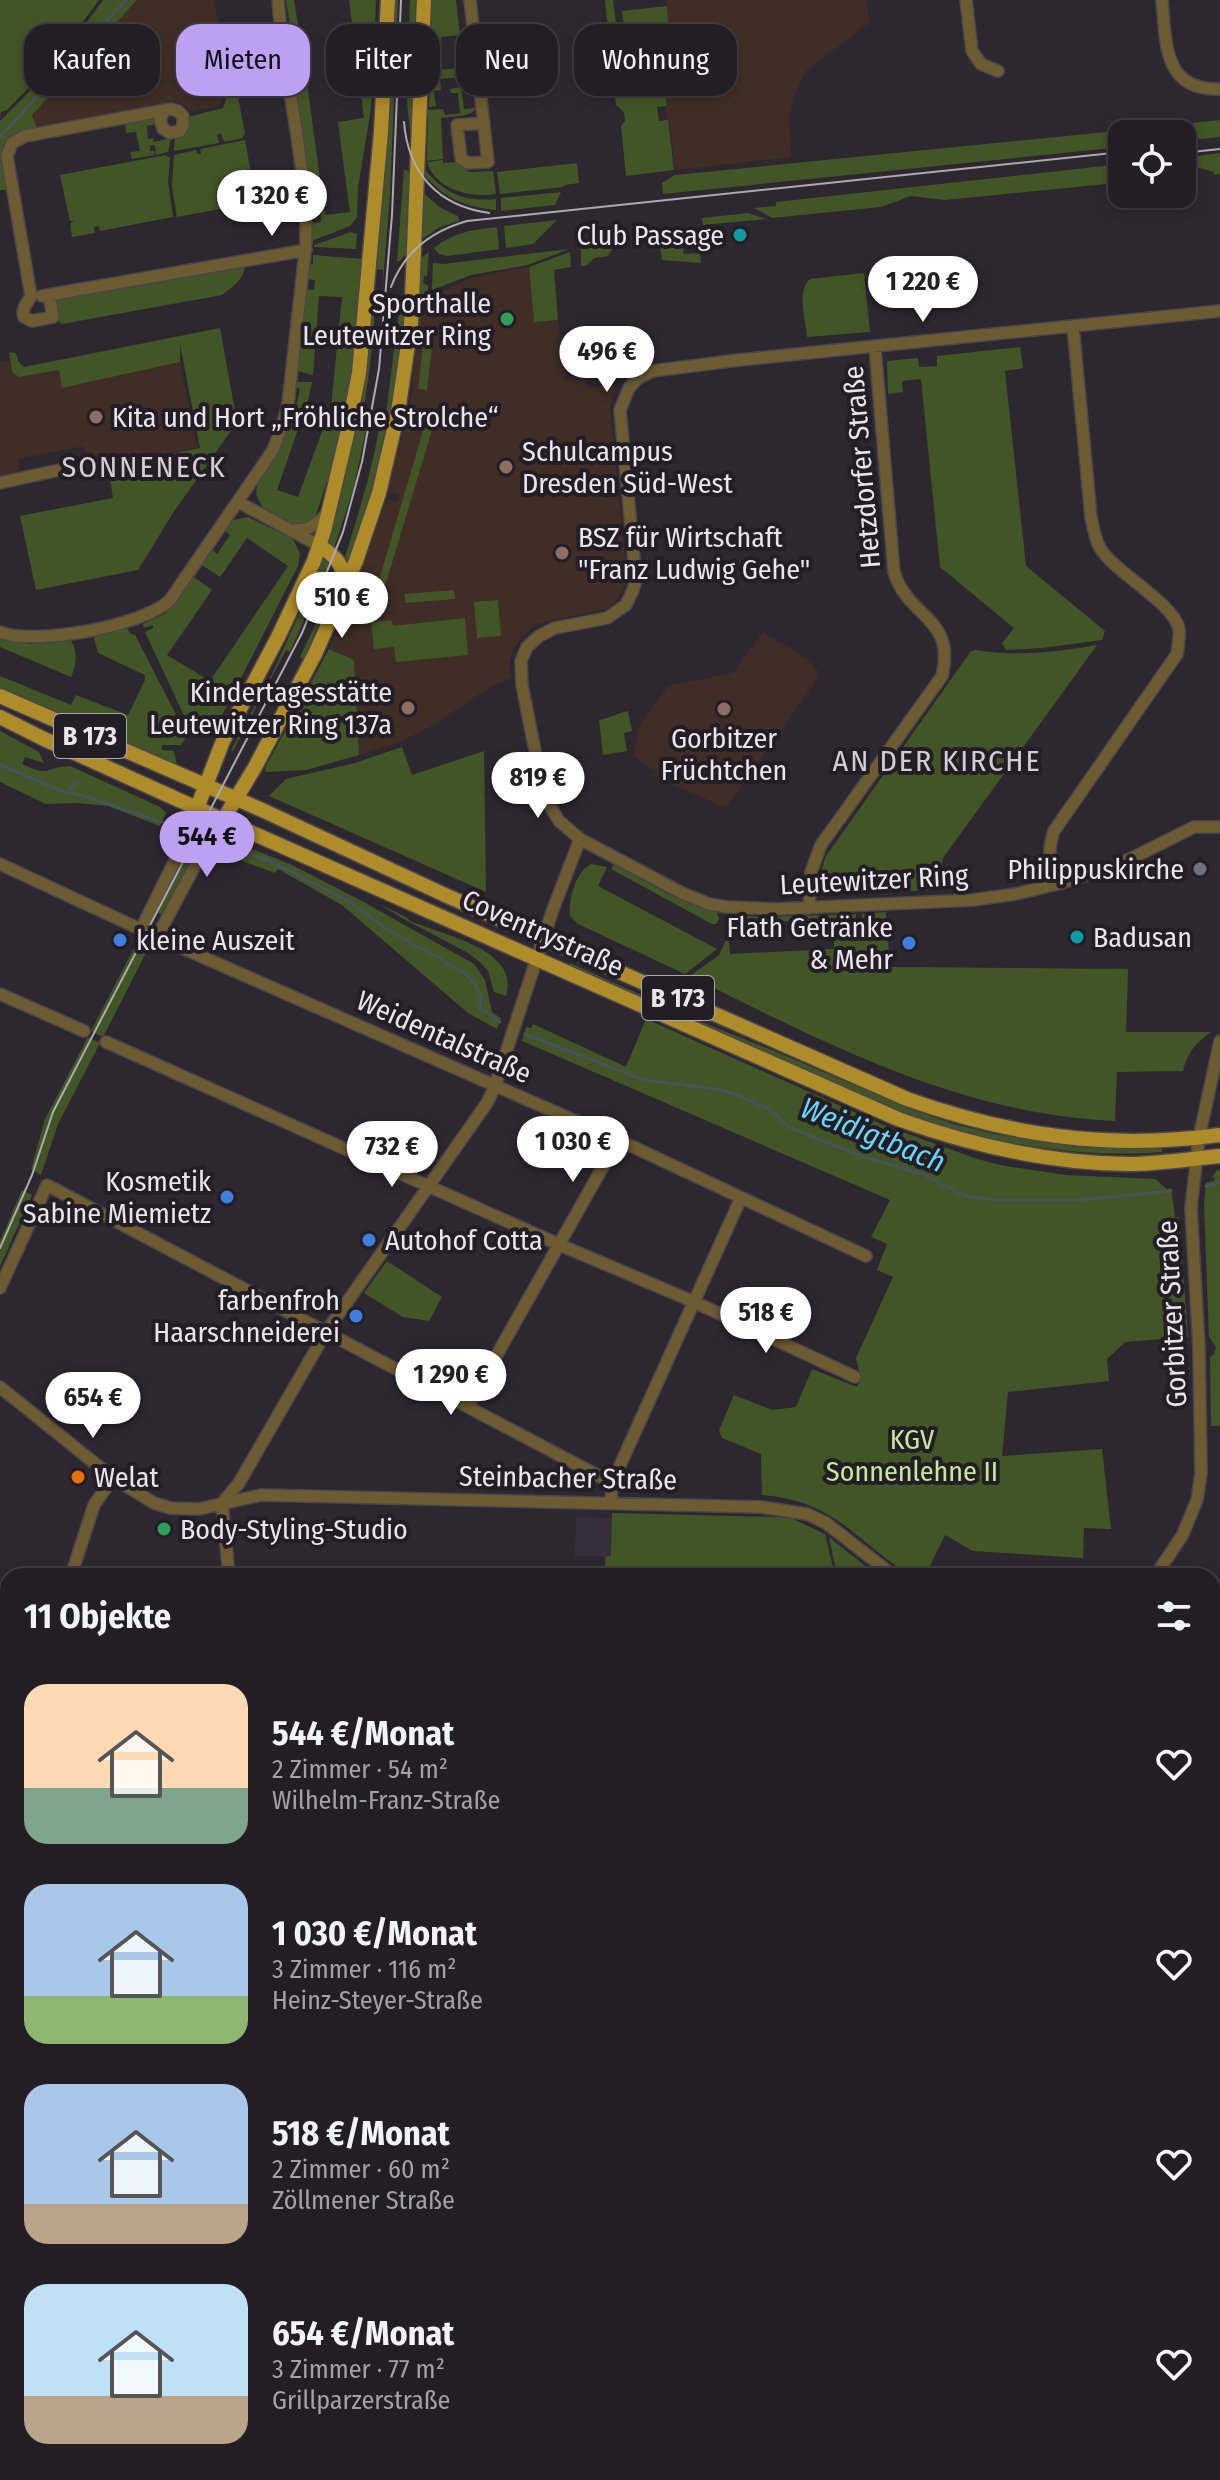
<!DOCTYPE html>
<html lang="de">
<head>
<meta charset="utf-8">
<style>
  body { margin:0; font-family:"Fira Sans Condensed",sans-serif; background:#2a272c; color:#f1f3f6; height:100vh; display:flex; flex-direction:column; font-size:30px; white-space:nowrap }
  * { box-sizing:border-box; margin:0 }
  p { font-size:26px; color:#a2a2a6 }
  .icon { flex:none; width:44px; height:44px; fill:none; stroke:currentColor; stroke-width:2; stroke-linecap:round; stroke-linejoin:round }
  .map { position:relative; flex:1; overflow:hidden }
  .panel { position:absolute; left:0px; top:1568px; width:1220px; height:912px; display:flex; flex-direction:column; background:#221e24; border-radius:24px 24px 0 0; box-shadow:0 4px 12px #0003,0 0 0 2px #3f3c41 }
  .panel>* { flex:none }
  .banner { position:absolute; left:24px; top:24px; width:800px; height:72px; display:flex; gap:16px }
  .tools { position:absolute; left:1108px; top:120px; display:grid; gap:16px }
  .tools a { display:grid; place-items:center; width:88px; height:88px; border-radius:16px; background:#221e24; box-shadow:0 4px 12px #0003,0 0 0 2px #3f3c41; font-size:40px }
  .price { position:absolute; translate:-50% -68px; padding:0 18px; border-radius:28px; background:#fff; color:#222; font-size:26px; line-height:52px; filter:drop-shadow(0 2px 4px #0008) }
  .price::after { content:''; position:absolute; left:50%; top:48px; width:24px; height:18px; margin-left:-12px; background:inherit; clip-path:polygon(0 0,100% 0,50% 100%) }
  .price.active { background:#bca0f2; color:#111 }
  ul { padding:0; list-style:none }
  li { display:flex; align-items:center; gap:24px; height:200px; padding:0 24px }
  li span { display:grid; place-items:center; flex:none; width:224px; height:160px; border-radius:24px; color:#555 }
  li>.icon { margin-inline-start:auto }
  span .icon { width:96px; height:96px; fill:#fffc; stroke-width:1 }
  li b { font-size:34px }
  h2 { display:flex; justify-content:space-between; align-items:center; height:96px; padding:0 24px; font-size:34px }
  .chip { padding:0 28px; border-radius:24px; background:#221e24; box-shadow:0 4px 12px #0003,0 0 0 2px #3f3c41; font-size:28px; line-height:72px }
  .chip.active { background:#bca0f2; color:#111 }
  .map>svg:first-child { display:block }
  .industrial { fill:#382d3c }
  .education { fill:#3f2d26 }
  .green { fill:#425526 }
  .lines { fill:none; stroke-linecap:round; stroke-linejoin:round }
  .stream { stroke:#465359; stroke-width:3 }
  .minor-casing { stroke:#4b464e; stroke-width:14 }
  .major-casing { stroke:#4b464e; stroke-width:17 }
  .minor { stroke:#6d5c32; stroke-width:11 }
  .major { stroke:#af8c2a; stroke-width:14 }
  .tram { stroke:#ada9af; stroke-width:2 }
  .culture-dot { fill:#0f9aa8; stroke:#231e26; stroke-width:3 }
  .leisure-dot { fill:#2e9e5b; stroke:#231e26; stroke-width:3 }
  .education-dot { fill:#8d6e63; stroke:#231e26; stroke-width:3 }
  .worship-dot { fill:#6b7280; stroke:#231e26; stroke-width:3 }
  .shop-dot { fill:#3f7fe0; stroke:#231e26; stroke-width:3 }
  .food-dot { fill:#e8710a; stroke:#231e26; stroke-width:3 }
  .labels { text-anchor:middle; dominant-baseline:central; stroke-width:8; stroke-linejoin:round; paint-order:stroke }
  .shield { fill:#231e26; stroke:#aea9b0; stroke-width:2 }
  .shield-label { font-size:26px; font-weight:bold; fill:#e9e5eb }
  .poi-label { font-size:28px; fill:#e9e5eb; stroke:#231e26; text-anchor:start }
  .street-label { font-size:28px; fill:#e9e5eb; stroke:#231e26 }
  .park-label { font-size:28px; fill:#c6e898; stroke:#231e26 }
  .neighbourhood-label { font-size:30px; letter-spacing:2px; fill:#d3ccd6; stroke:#231e26 }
  .water-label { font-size:30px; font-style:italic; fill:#69d8f8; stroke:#231e26 }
</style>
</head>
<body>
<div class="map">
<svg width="1220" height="2480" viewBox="0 0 1220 2480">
  <rect width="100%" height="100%" fill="#2d2830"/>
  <!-- industrial -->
  <path class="industrial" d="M576 1517 612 1518 611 1557 575 1556Z"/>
  <!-- education -->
  <path class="education" d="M137 0H213L218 19 225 29 232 69 220 105 189 112 188 108 180 103 173 101 37 128 32 115Z
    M666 0H867L869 23 805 72 795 95 789 118 791 157 675 170 669 119H667L665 107 668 106 662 47V34L669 32Z
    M529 267 534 322 558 320 566 379 587 380 588 388 613 385 615 387 610 406 627 579 624 588 613 605 605 609 536 624 520 639 512 651 509 669 511 678 492 686 428 728 400 742 359 755 354 660 329 649 353 594 387 499 398 503 400 495 388 492 410 402 422 301 471 278Z
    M10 361 12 372 19 377 59 369 63 388 180 362 197 448 89 468 84 446 18 459 20 472 0 477V362Z
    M763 632 807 659 820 675 726 808 672 784 634 756 639 727 668 686 733 673Z
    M58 2472H260V2480H22Z
    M294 2472H330L331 2480H295Z
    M490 2472H615V2480H491Z
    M689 2472H743L744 2480H663L689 2476Z"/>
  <!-- green -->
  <path class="green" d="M0 0H99L52 64 7 110 1 112 0 117Z
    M103 0H137L32 115 37 128 24 131 10 141V190H0V121L55 66Z
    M286 0H294L306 74 298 75Z
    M349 0H376L371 108 358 188 357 217 350 226 314 240 311 239 310 223 321 222 320 203H309L307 170 295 89 300 85 307 84 325 215 350 212 338 122 364 118Z
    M394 0H398L390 195 382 293 383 270 375 269 391 76Z
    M410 0H418L412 148 407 102Z
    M432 0H456L460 35 441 37V44L436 46 439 70 459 68 458 61H462L464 77 440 79 441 90 434 91 436 106 429 107Z
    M605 0H613L619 46 663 41V46L660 47 667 106 657 107 659 121 668 120 674 170 626 176 621 126 625 121 624 112 616 105Z
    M667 6 669 33 625 38 622 11Z
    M234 75 245 134 242 138 224 142 221 133 217 135 219 143 174 151 175 137 188 117 223 108Z
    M461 87 464 109 476 108C470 118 452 116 441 118L443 159 427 161 428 110 443 109 445 115 460 113 458 93H451L450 89Z
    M154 117 157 124 147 126 148 139 153 138 154 142 171 138 168 152 156 155 155 145 150 146V151H154L155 155 132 159 130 152 140 151 136 132 126 133 125 122Z
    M1220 120V137L1182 141V134H1163V126Z
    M1157 127 1158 134H1122V147L663 194 662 183 675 175Z
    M245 140 253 184 249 186H253L257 202 243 205 241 197 242 205 177 217 172 187 174 155 196 150 197 154H201L200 149Z
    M1220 153V174L1214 175V172L1182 163V158Z
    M166 155 170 158 168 182 173 217 100 231 99 226 94 227 95 233 72 237 70 223 75 221H70L60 175Z
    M443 160V163L457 162 469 172 493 171 496 194C471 198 435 190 427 162Z
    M577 163 579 183 565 185 563 187 500 194 497 172Z
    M1122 164V182L1106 184 945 200 911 196 881 207 772 218 754 208 776 206V202Z
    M423 168C445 193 462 202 496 199V210C465 207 444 198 423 174Z
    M404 170H407L411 176 408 252 400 261H397Z
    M422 192 441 208 458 216 459 221 438 228 420 241Z
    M561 192 555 205 501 211V198Z
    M748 213 766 219 703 225 702 218Z
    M557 220 533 244 506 248 504 226Z
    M497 227 499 249 448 256 439 254 434 248C453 232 473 230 497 227Z
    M351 232 357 234 356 249 314 247V245Z
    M666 237 682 242 684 254 700 253 701 263 662 260 659 238Z
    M614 246 608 256 594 258 587 265 581 266V249Z
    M569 249 528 265 471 275 432 290 433 263 443 264Z
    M429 252 427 276H424L423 283 428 286V293L417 302 419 260Z
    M570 252 571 267 554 270 558 320 534 322 529 267Z
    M313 255 363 259 350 391 331 468 315 518C311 521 309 524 305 525 287 530 251 507 257 487 260 475 271 464 277 454 284 439 287 421 292 405L296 406 300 389 295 387 296 382H312L308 401 277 490 298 497 331 407 342 297 319 296 313 375 297 371 305 289 314 290 315 280 306 279 307 264H313Z
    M245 261C246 278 235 285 222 295L62 324 53 317 49 295Z
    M864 273 870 332 807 337C806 320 796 292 810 279Z
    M373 291 375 292C375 334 369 377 362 420L368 421 354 487 334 548 328 543 361 407Z
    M399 310 405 311C398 397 376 480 349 562L345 557C359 512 373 468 380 422H385Z
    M220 328 236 417 235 425 173 513 138 570 36 590 20 516 113 498 108 467 200 448 180 344V362L62 388 59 370 19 377 12 372 9 352 16 353 18 361 24 367Z
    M424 337 433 338 427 390 418 389Z
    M1020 347 1023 368 1005 371 1026 566 1105 631 1102 640 1042 648 1006 650 1002 643 1014 628 940 567 921 379 902 381 903 392 888 394 887 361 918 358 919 367 937 366V356Z
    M427 417 435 419 430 437 379 606 372 604Z
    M248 517 293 539 300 554 298 566 212 735 207 732 194 737 145 632 153 628V625L144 628 143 624 166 613 194 577 212 590 167 655 210 681 288 566 247 538 220 577 202 565 212 550 217 554 230 535 225 531 233 520Z
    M324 555 331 560 290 652 286 650 233 751 231 750 271 676 311 588 316 590 318 584 313 582Z
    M454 590 455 599 405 603V594Z
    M328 598 330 599 313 637 310 652 252 761 250 760 303 659 300 657Z
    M498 600 501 636 477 638 474 602Z
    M465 618 468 655 396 662 394 647 374 649 371 622 391 620 393 626Z
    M127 628 131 634 135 635 182 726 185 739 181 745H162V750L174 751 177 765 163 761 86 725 85 719 70 713 64 715 0 687V676L71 705 76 695 128 715 145 680V675L98 653 94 638 96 634Z
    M0 637 29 644 70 639C78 651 77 664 71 677L0 647Z
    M1097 645 943 858 938 890 825 894C819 881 821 869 826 856L971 651 975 650C1018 657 1054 652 1097 645Z
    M329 649 354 660 359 755 306 770 266 772 265 768Z
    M628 711 632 731 624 733 627 751 603 755 599 720C612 718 617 713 628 711Z
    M0 731 39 752 44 763 25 757 22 764C51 778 44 767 70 766L160 807 166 813 160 826 108 806 78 803 46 804 0 782Z
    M402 747 412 775 484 751 486 892 269 796 286 779 355 763Z
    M224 843 247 847 290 864 362 901 474 964 485 980 492 1012 501 1018 497 1029 468 1013 342 905 278 869 275 873 216 851Z
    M189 844 198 849 165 916 155 911Z
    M591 864 607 867 598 886 717 949 685 974 578 924 570 916C568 900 576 871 591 864Z
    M614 864 670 895 717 912 719 919 716 924H712L611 869Z
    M381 905 406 917 410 921C442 935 521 949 506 996L494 992 488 971 480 962 468 953 402 918Z
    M886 912 890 967 1128 969 1126 1032H1211C1195 1044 1188 1052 1183 1071L1117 1072 1115 1121C959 1114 827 1044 690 976L719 955 726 940 729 942 730 954 834 949V937L838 936V923L872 920V918H862V914Z
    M856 914V918L745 923 732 922 734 915 763 917Z
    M137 942 149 947 103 1037 91 1031Z
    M570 963 697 1020 784 1055 908 1108 950 1123 994 1134 1076 1147 1133 1149 1162 1147V1152C1075 1159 983 1141 901 1114L568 967Z
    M646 1019 881 1124 977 1159 1005 1166 1066 1175 1155 1179 1167 1189 1171 1188 1175 1217H1179L1188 1337 1125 1342 1107 1359 1109 1381 1008 1392 1002 1456 1102 1449 1111 1529 1084 1528 1083 1558 973 1551 945 1535 925 1576H911C854 1540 836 1501 762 1495L761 1454 722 1438 719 1430 734 1395 772 1410 796 1407 812 1369 857 1387 861 1379 856 1358 893 1277 877 1270 887 1244 871 1237 890 1200 522 1041 526 1027 531 1028 533 1024 626 1067Z
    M88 1037 100 1043 58 1124 41 1175 31 1169 45 1119Z
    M1217 1170H1220V1426H1211L1210 1357 1213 1355 1216 1347 1209 1337 1204 1204 1206 1183 1214 1181 1215 1177 1211 1178Z
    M22 1190 32 1195 0 1266V1241Z
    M387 1261 442 1297 429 1321 403 1317 364 1293Z
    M612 1513 778 1517 793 1519 825 1534 835 1576H606L605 1557 611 1556Z
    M829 1537 878 1576H837Z
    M1212 1702 1220 1711V1756L1212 1758Z
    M1220 1770V2150L1212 2153V1772Z
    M8 2065V2162L1 2164 0 2168V2069Z
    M1212 2212 1220 2231V2382L1212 2383Z
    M8 2313V2472H59L22 2480H0V2314Z
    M790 2472H1052L1028 2480H789Z"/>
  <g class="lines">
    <!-- stream -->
    <path class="stream" d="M0 137 126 0
      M0 765 59 790 88 797 162 822
      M69 791 76 781
      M222 846 268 860 350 902 388 930 432 954 467 975 475 984 481 997 480 1008 500 1022
      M525 1034 644 1080 722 1090 745 1098 772 1111 791 1128 803 1133 861 1156 922 1174 965 1196 998 1200H1079L1171 1191
      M1206 1186 1220 1183"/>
    <!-- minor casing -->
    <g class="minor-casing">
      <path id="minor" d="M470 0C476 54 482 108 488 162L468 163 461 158 457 125 484 123
        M966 0 972 51 981 64 998 71
        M1162 0C1166 43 1163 91 1220 89
        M49 295 53 317 32 321 24 317C21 309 27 303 31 296L7 156 12 143 25 136 171 109 178 111 183 116V125L180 131 170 133 163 129 160 119 164 112
        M42 296 306 250
        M1220 311 739 360 652 371 637 379 629 388 620 410 636 580 633 590 626 605 607 618 555 628 539 636 527 647 521 661 522 685 544 796 559 821 580 839 682 893 709 904 727 907 777 909 973 900 1016 894 1057 884 1114 867 1194 827H1220
        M0 483 73 467
        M238 502 320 546
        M294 530C309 531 317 524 327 514
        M0 632C34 646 144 626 170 600L273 450 283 423 288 404 306 243C307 161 284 81 278 0
        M0 864 157 937 612 1137 866 1256
        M1057 884C1050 865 1047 851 1054 831L1177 654C1178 646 1180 637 1179 629 1174 603 1115 573 1100 548 1095 539 1093 527 1091 517L1073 326
        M809 908 811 872 821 845 942 676C956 616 908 619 894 572L875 347
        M141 929 186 838 197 808
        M157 937 205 847 223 820
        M0 994 84 1031
        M106 1042 560 1245 692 1301 855 1377
        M0 1288 47 1185 612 1483 611 1502
        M0 1387 113 1478 154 1503 170 1508 199 1509 261 1495 761 1507 807 1514 826 1523 894 1576
        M468 1406 618 1140
        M612 1483 741 1198
        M223 1502 239 1483 326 1332 487 1103 495 1086 552 912 580 839
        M222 1503 229 1576
        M71 1576 94 1505 113 1478
        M1155 1576 1182 1536 1197 1500 1201 1473 1199 1348 1191 1208 1199 1138 1220 1041
        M1212 1689 1220 1696
        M0 1805 8 1779
        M0 2241 8 2311
        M478 2472 479 2480"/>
    </g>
    <!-- major casing -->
    <g class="major-casing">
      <path id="major" d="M320 546C335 556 344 564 344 584
        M0 696 262 810 445 895 907 1099C1011 1136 1110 1150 1220 1135
        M0 717 44 739 223 820 898 1119C973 1146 1048 1163 1128 1164 1158 1164 1189 1159 1220 1156
        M197 808 223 741 278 637 314 561 324 531 347 434 359 373 381 132 388 0
        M223 820 255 767 315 654 356 561 379 493 398 412 411 324 424 0"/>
    </g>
    <!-- minor -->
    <use href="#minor" class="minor"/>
    <!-- major -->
    <use href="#major" class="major"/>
    <!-- tram -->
    <path class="tram" d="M404 122C408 173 438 206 489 213
      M1182 153 1220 149
      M391 287C404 252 432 231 467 221L1122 152
      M0 1248 32 1175 53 1112 302 633 343 532 362 462 379 369 392 215 401 0"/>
  </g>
  <!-- markers -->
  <g class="culture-dot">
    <circle cx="740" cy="235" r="8"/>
    <circle cx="1077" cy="937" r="8"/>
  </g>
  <g class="leisure-dot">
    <circle cx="507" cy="319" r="8"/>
    <circle cx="164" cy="1529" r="8"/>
  </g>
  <g class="education-dot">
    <circle cx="96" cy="417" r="8"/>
    <circle cx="506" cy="467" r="8"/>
    <circle cx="562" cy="553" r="8"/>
    <circle cx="408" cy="708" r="8"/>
    <circle cx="724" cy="709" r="8"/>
  </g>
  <circle class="worship-dot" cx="1200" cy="869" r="8"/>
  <g class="shop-dot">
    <circle cx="120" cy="940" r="8"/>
    <circle cx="909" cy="943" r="8"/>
    <circle cx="227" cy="1197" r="8"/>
    <circle cx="369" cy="1240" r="8"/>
    <circle cx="356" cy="1316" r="8"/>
  </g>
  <circle class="food-dot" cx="78" cy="1477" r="8"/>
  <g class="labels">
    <!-- shield labels -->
    <g class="shield">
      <rect x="54" y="714" width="72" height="44" rx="6"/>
      <rect x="642" y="976" width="72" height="44" rx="6"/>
    </g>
    <g class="shield-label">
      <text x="90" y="736">B 173</text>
      <text x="678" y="998">B 173</text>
    </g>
    <!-- poi labels -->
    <g class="poi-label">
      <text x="724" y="235" text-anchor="end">Club Passage</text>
      <text x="491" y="303" text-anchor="end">Sporthalle<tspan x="491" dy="32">Leutewitzer Ring</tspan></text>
      <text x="112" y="417">Kita und Hort „Fröhliche Strolche“</text>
      <text x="522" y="451">Schulcampus<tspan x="522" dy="32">Dresden Süd-West</tspan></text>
      <text x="578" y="537">BSZ für Wirtschaft<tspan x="578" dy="32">"Franz Ludwig Gehe"</tspan></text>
      <text x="392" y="692" text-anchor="end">Kindertagesstätte<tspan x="392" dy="32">Leutewitzer Ring 137a</tspan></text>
      <text x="724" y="738" text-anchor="middle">Gorbitzer<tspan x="724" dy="32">Früchtchen</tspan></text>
      <text x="1184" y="869" text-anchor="end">Philippuskirche</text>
      <text x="893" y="927" text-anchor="end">Flath Getränke<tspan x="893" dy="32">&amp; Mehr</tspan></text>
      <text x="1093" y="937">Badusan</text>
      <text x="136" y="940">kleine Auszeit</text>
      <text x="211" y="1181" text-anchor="end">Kosmetik<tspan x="211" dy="32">Sabine Miemietz</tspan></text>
      <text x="385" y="1240">Autohof Cotta</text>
      <text x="340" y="1300" text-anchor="end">farbenfroh<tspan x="340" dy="32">Haarschneiderei</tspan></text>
      <text x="94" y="1477">Welat</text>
      <text x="180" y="1529">Body-Styling-Studio</text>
    </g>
    <!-- street labels -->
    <g class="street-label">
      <text transform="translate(862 467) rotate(-95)">Hetzdorfer Straße</text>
      <text transform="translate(874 880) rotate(-3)">Leutewitzer Ring</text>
      <text transform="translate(543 933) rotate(24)">Coventrystraße</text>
      <text transform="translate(444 1037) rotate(24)">Weidentalstraße</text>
      <text transform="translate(1172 1314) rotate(-93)">Gorbitzer Straße</text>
      <text transform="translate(568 1478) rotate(1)">Steinbacher Straße</text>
    </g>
    <!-- park labels -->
    <g class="park-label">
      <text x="912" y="1439">KGV<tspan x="912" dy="32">Sonnenlehne II</tspan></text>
    </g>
    <!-- neighbourhood labels -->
    <g class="neighbourhood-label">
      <text x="144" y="467">SONNENECK</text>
      <text x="937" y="761">AN DER KIRCHE</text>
    </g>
    <!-- water labels -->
    <g class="water-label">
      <text transform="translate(873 1135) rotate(22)">Weidigtbach</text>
    </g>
  </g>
</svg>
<div class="tools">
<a><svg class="icon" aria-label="locate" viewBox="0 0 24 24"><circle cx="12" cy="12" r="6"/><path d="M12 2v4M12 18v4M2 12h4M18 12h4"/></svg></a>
</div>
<b class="price" style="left:272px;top:238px">1 320 €</b>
<b class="price" style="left:923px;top:324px">1 220 €</b>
<b class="price" style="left:607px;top:394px">496 €</b>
<b class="price" style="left:342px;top:640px">510 €</b>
<b class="price" style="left:538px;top:820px">819 €</b>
<b class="price active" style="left:207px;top:879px">544 €</b>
<b class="price" style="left:573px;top:1184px">1 030 €</b>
<b class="price" style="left:392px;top:1189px">732 €</b>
<b class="price" style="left:766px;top:1355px">518 €</b>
<b class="price" style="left:451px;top:1417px">1 290 €</b>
<b class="price" style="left:93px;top:1440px">654 €</b>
<div class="banner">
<a class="chip">Kaufen</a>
<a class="chip active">Mieten</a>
<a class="chip">Filter</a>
<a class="chip">Neu</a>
<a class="chip">Wohnung</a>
</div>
<section class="panel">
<h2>11 Objekte<svg class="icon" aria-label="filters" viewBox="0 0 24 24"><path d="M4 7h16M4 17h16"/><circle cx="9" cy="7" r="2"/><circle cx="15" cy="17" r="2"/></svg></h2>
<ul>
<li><span style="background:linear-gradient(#ffd9b3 65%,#7fa58c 0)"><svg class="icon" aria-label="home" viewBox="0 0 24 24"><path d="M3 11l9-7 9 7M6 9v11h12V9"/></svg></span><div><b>544 €/Monat</b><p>2 Zimmer · 54 m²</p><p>Wilhelm-Franz-Straße</p></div><svg class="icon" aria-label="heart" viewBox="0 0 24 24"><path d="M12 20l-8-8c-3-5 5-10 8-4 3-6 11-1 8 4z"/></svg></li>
<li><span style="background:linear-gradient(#a9c7e8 70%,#8fb573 0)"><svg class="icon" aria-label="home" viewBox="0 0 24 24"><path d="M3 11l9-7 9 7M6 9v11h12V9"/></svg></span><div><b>1 030 €/Monat</b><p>3 Zimmer · 116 m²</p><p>Heinz-Steyer-Straße</p></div><svg class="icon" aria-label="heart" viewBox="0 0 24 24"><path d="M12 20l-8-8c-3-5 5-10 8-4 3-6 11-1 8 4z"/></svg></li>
<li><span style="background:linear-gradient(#a9c7e8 75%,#b9a48a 0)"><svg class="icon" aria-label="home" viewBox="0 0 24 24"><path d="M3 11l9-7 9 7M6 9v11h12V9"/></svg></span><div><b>518 €/Monat</b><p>2 Zimmer · 60 m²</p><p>Zöllmener Straße</p></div><svg class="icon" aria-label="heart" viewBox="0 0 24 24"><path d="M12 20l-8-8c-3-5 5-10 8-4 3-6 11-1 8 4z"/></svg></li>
<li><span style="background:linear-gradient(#bfe0f5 70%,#b9a48a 0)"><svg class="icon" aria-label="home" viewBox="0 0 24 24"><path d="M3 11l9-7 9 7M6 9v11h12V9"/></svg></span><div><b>654 €/Monat</b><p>3 Zimmer · 77 m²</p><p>Grillparzerstraße</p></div><svg class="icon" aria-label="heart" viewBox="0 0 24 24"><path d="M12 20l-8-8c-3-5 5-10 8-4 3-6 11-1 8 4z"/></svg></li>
</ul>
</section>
</div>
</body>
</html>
